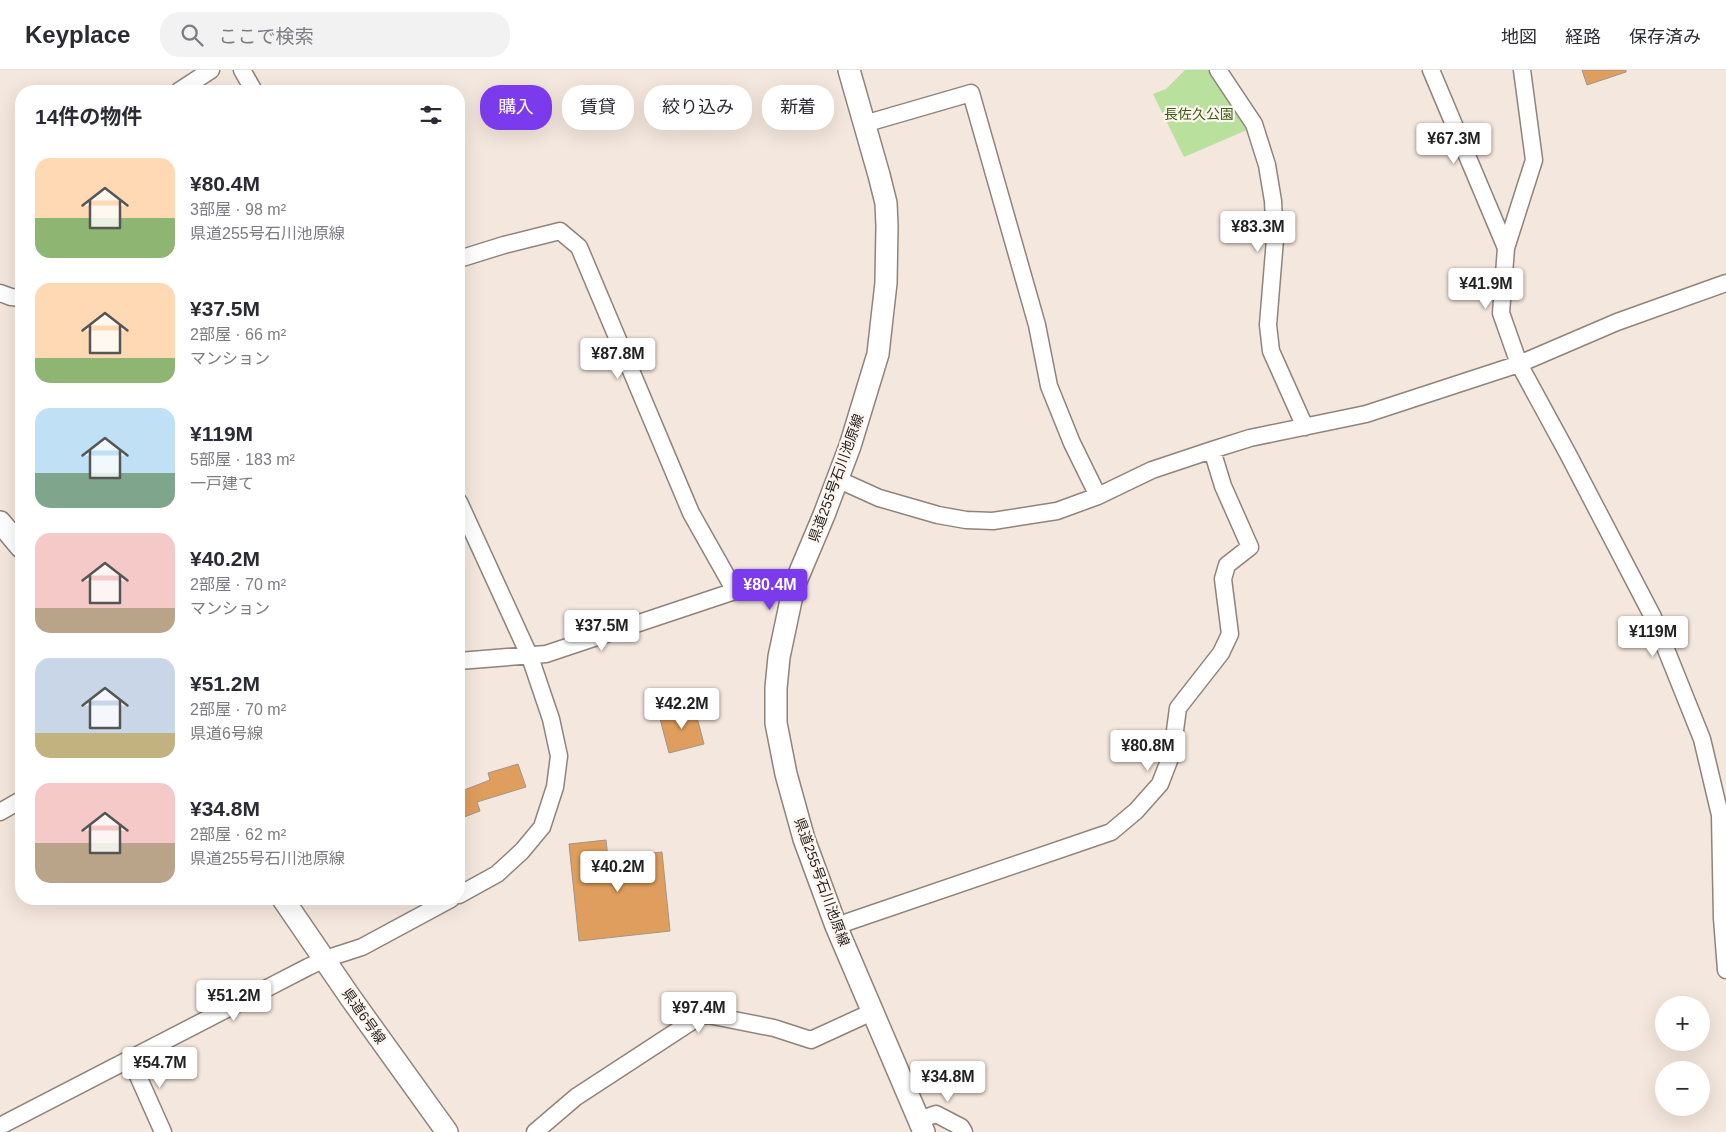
<!DOCTYPE html>
<html lang="ja">
<head>
<meta charset="utf-8">
<style>
  body { margin:0; font-family:Arial,"Noto Sans JP",sans-serif; background:#f2f2f3; color:#2b2b33; height:100vh; display:flex; flex-direction:column; font-size:19px; white-space:nowrap }
  * { box-sizing:border-box; margin:0 }
  p { font-size:16px; color:#7c7c81 }
  .icon { flex:none; width:28px; height:28px; fill:none; stroke:currentColor; stroke-width:2; stroke-linecap:round; stroke-linejoin:round }
  .map { position:relative; flex:1; overflow:hidden }
  .sheet { position:absolute; left:15px; top:15px; width:450px; height:820px; display:flex; flex-direction:column; background:#fff; border-radius:20px; box-shadow:0 5px 20px #0002 }
  .sheet>* { flex:none }
  .hud { position:absolute; left:480px; top:15px; width:475px; height:45px; display:flex; gap:10px }
  .controls { position:absolute; left:1655px; top:926px; display:grid; gap:10px }
  .controls a { display:grid; place-items:center; width:55px; height:55px; border-radius:50%; background:#fff; box-shadow:0 5px 20px #0002; font-size:25px }
  .price { position:absolute; translate:-50% -42px; padding:0 11px; border-radius:5px; background:#fff; color:#222; font-size:16px; line-height:32px; filter:drop-shadow(0 1px 2px #0008) }
  .price::after { content:''; position:absolute; left:50%; top:30px; width:15px; height:11px; margin-left:-8px; background:inherit; clip-path:polygon(0 0,100% 0,50% 100%) }
  .price.current { background:#7c3aed; color:#fff }
  ul { padding:0; list-style:none }
  li { display:flex; align-items:center; gap:15px; height:125px; padding:0 20px }
  li span { display:grid; place-items:center; flex:none; width:140px; height:100px; border-radius:15px; color:#555 }
  li>.icon { margin-inline-start:auto }
  span .icon { width:60px; height:60px; fill:#fffc; stroke-width:1 }
  li b { font-size:21px }
  h2 { display:flex; justify-content:space-between; align-items:center; height:60px; padding:0 20px; font-size:21px }
  .tag { padding:0 18px; border-radius:20px; background:#fff; box-shadow:0 5px 20px #0002; font-size:18px; line-height:45px }
  .tag.current { background:#7c3aed; color:#fff }
  header { display:flex; align-items:center; gap:30px; box-sizing:border-box; height:70px; padding:0 25px; background:#fff; border-bottom:1px solid #e1e1e2 }
  header strong { font-size:24px }
  nav { display:flex; gap:28px; margin-inline-start:auto; font-size:18px }
  .search { width:350px; height:45px; background:#f2f2f3; display:flex; align-items:center; gap:12px; box-sizing:border-box; padding:0 18px; border-radius:20px; color:#7c7c81; font-size:19px }
  .map>svg:first-child { display:block }
  .green { fill:#bae09d }
  .building { fill:#df9e5d; stroke:#a0958b }
  .lines { fill:none; stroke-linecap:round; stroke-linejoin:round }
  .minor-casing { stroke:#8f837b; stroke-width:19 }
  .major-casing { stroke:#8f837b; stroke-width:24 }
  .minor { stroke:#fff; stroke-width:16 }
  .major { stroke:#fff; stroke-width:21 }
  .labels { text-anchor:middle; dominant-baseline:central; stroke-width:4.5; stroke-linejoin:round; paint-order:stroke }
  .park-label { font-size:14px; fill:#395f0e; stroke:#fdf5ef }
  .street-label { font-size:14px; fill:#221d1a; stroke:#fdf5ef }
</style>
</head>
<body>
<header>
<strong>Keyplace</strong>
<div class="search"><svg class="icon" aria-label="search" viewBox="0 0 24 24"><circle cx="10" cy="10" r="6"/><path d="M15 15l6 6"/></svg>ここで検索</div>
<nav><a>地図</a><a>経路</a><a>保存済み</a></nav>
</header>
<div class="map">
<svg width="1726" height="1062" viewBox="0 0 1726 1062">
  <rect width="100%" height="100%" fill="#f4e7dd"/>
  <!-- green -->
  <path class="green" d="M1185 0H1210L1247 60 1184 87 1153 24 1166 19Z"/>
  <!-- building -->
  <path class="building" d="M1582 0H1626V2L1587 15Z
    M694 636 704 674 669 683 659 645Z
    M518 694 526 717 477 732 480 741 459 749V722L490 710 488 703Z
    M606 770 608 788 662 782 670 861 579 871 569 774Z"/>
  <g class="lines">
    <!-- minor casing -->
    <g class="minor-casing">
      <path id="minor" d="M242 0 254 21
        M1218 0 1254 54 1267 95 1273 131 1275 169 1268 255 1271 281 1305 357
        M1431 0 1506 178
        M1522 0 1534 90 1506 178 1501 243 1519 294 1568 384 1653 547 1702 669 1720 745 1722 848 1726 900
        M179 21 211 0
        M864 54 971 23 1037 255 1049 316 1072 373 1098 426
        M459 189 504 175 560 161 579 177 691 443 735 521
        M0 223 11 227 21 228
        M837 409 879 428 938 445 966 450 993 451 1057 441 1098 426 1152 400 1212 380 1250 368 1366 344 1519 294 1617 252 1726 213
        M459 432 530 587 551 649 559 686 555 717 542 757 522 781 497 804 459 825
        M459 591 546 584 735 521 772 513 794 516
        M0 742 21 730
        M836 856 1111 762 1136 741 1160 714 1172 683 1178 638 1221 583 1230 564 1223 509 1227 495 1250 477 1223 416 1212 380
        M130 988 163 1062
        M919 1050 936 1044 961 1057 964 1062
        M0 1056 308 897 325 889 362 877 451 829
        M535 1062 576 1027 703 944 774 958 811 970 872 942"/>
    </g>
    <!-- major casing -->
    <g class="major-casing">
      <path id="major" d="M849 0 879 105 886 133 887 156 886 213 882 248 878 284 850 376 824 445 794 516 779 587 776 618V653L786 704 804 769 836 856 924 1062
        M0 452 21 477
        M283 829 350 927 447 1062"/>
    </g>
    <!-- minor -->
    <use href="#minor" class="minor"/>
    <!-- major -->
    <use href="#major" class="major"/>
  </g>
  <g class="labels">
    <!-- park labels -->
    <g class="park-label">
      <text x="1199" y="44">長佐久公園</text>
    </g>
    <!-- street labels -->
    <g class="street-label">
      <text transform="translate(836 408) rotate(-70)">県道255号石川池原線</text>
      <text transform="translate(822 812) rotate(70)">県道255号石川池原線</text>
      <text transform="translate(364 946) rotate(55)">県道6号線</text>
    </g>
  </g>
</svg>
<div class="controls">
<a>+</a>
<a>−</a>
</div>
<b class="price" style="left:1454px;top:95px">¥67.3M</b>
<b class="price" style="left:1258px;top:183px">¥83.3M</b>
<b class="price" style="left:1486px;top:240px">¥41.9M</b>
<b class="price" style="left:618px;top:310px">¥87.8M</b>
<b class="price current" style="left:770px;top:541px">¥80.4M</b>
<b class="price" style="left:602px;top:582px">¥37.5M</b>
<b class="price" style="left:1653px;top:588px">¥119M</b>
<b class="price" style="left:682px;top:660px">¥42.2M</b>
<b class="price" style="left:1148px;top:702px">¥80.8M</b>
<b class="price" style="left:618px;top:823px">¥40.2M</b>
<b class="price" style="left:234px;top:952px">¥51.2M</b>
<b class="price" style="left:699px;top:964px">¥97.4M</b>
<b class="price" style="left:160px;top:1019px">¥54.7M</b>
<b class="price" style="left:948px;top:1033px">¥34.8M</b>
<div class="hud">
<a class="tag current">購入</a>
<a class="tag">賃貸</a>
<a class="tag">絞り込み</a>
<a class="tag">新着</a>
</div>
<section class="sheet">
<h2>14件の物件<svg class="icon" aria-label="filters" viewBox="0 0 24 24"><path d="M4 7h16M4 17h16"/><circle cx="9" cy="7" r="2"/><circle cx="15" cy="17" r="2"/></svg></h2>
<ul>
<li><span style="background:linear-gradient(#ffd9b3 60%,#8fb573 0)"><svg class="icon" aria-label="home" viewBox="0 0 24 24"><path d="M3 11l9-7 9 7M6 9v11h12V9"/></svg></span><div><b>¥80.4M</b><p>3部屋 · 98 m²</p><p>県道255号石川池原線</p></div></li>
<li><span style="background:linear-gradient(#ffd9b3 75%,#8fb573 0)"><svg class="icon" aria-label="home" viewBox="0 0 24 24"><path d="M3 11l9-7 9 7M6 9v11h12V9"/></svg></span><div><b>¥37.5M</b><p>2部屋 · 66 m²</p><p>マンション</p></div></li>
<li><span style="background:linear-gradient(#bfe0f5 65%,#7fa58c 0)"><svg class="icon" aria-label="home" viewBox="0 0 24 24"><path d="M3 11l9-7 9 7M6 9v11h12V9"/></svg></span><div><b>¥119M</b><p>5部屋 · 183 m²</p><p>一戸建て</p></div></li>
<li><span style="background:linear-gradient(#f6c9c9 75%,#b9a48a 0)"><svg class="icon" aria-label="home" viewBox="0 0 24 24"><path d="M3 11l9-7 9 7M6 9v11h12V9"/></svg></span><div><b>¥40.2M</b><p>2部屋 · 70 m²</p><p>マンション</p></div></li>
<li><span style="background:linear-gradient(#c9d6e8 75%,#c2b280 0)"><svg class="icon" aria-label="home" viewBox="0 0 24 24"><path d="M3 11l9-7 9 7M6 9v11h12V9"/></svg></span><div><b>¥51.2M</b><p>2部屋 · 70 m²</p><p>県道6号線</p></div></li>
<li><span style="background:linear-gradient(#f6c9c9 60%,#b9a48a 0)"><svg class="icon" aria-label="home" viewBox="0 0 24 24"><path d="M3 11l9-7 9 7M6 9v11h12V9"/></svg></span><div><b>¥34.8M</b><p>2部屋 · 62 m²</p><p>県道255号石川池原線</p></div></li>
</ul>
</section>
</div>
</body>
</html>
